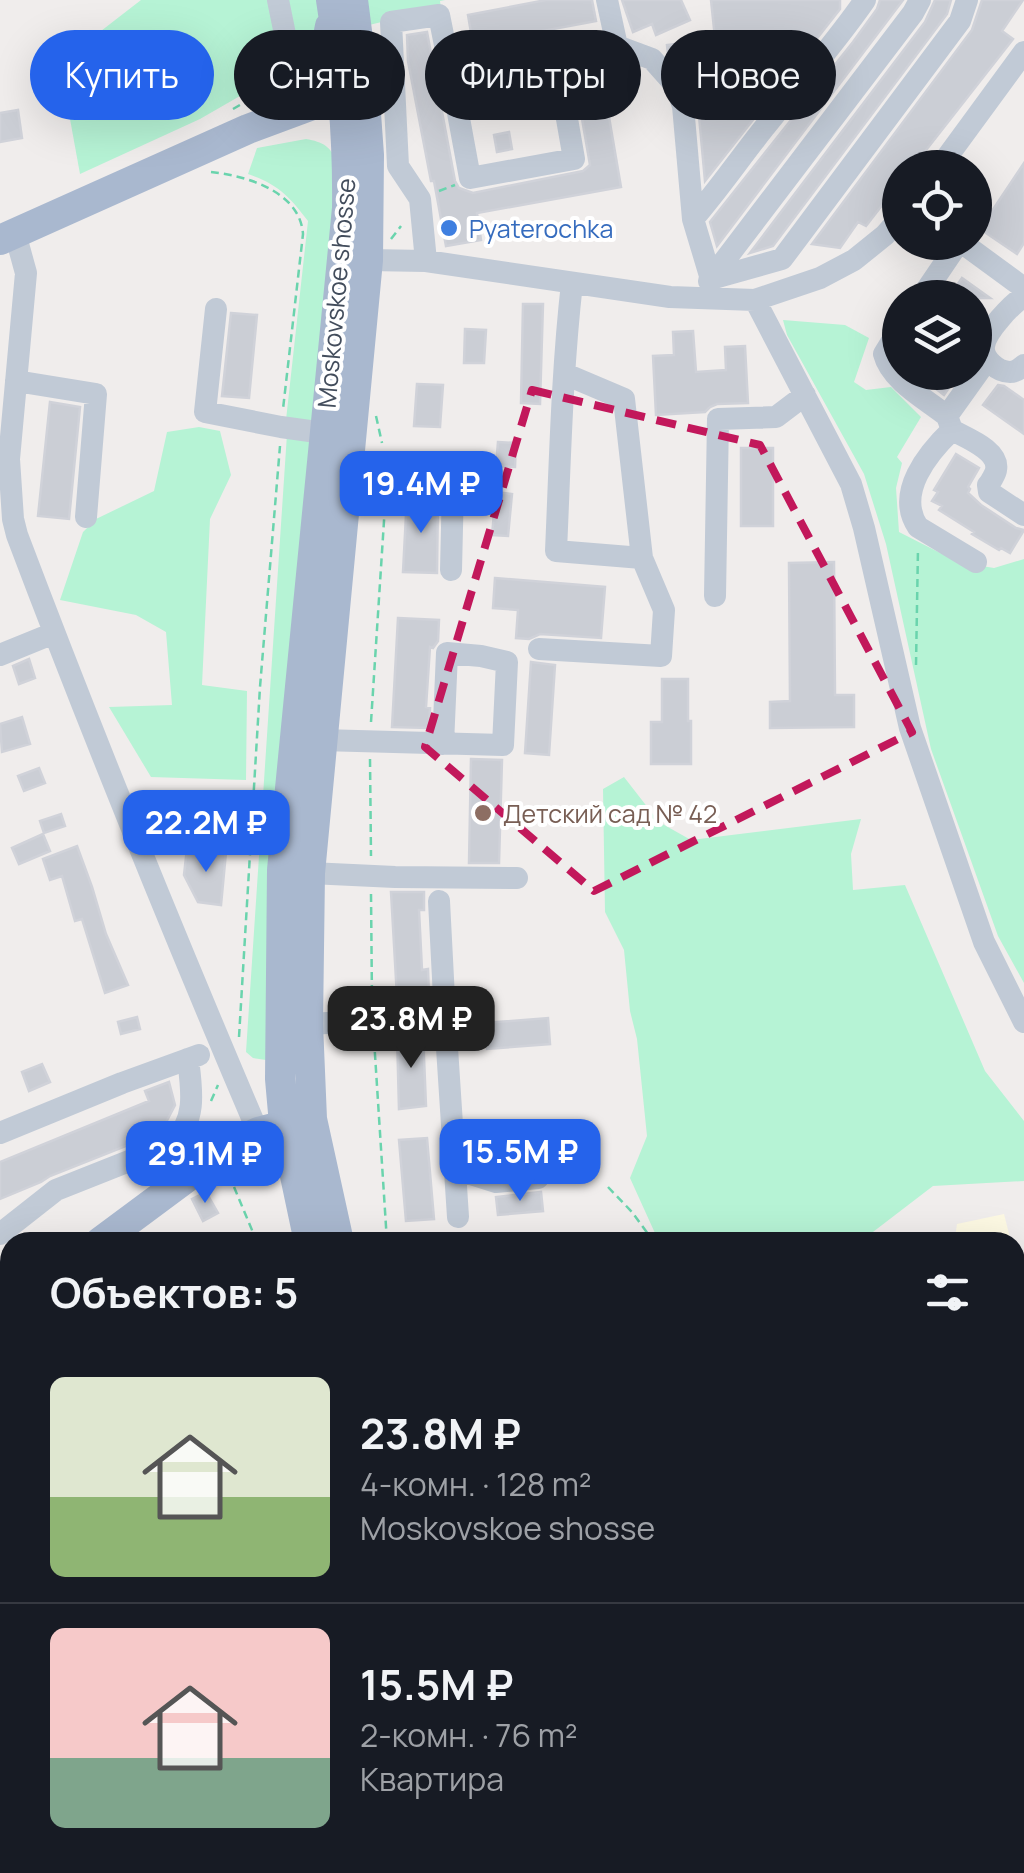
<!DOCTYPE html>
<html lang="ru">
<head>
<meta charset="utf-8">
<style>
  body { margin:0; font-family:Manrope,sans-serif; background:#20242c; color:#f1f3f6; height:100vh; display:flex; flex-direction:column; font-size:38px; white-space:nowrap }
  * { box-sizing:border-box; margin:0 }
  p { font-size:32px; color:#9ea1a6 }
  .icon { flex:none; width:55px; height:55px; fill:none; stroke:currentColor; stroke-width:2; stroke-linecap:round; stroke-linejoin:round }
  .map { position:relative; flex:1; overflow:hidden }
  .sheet { position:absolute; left:0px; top:1232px; width:1025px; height:642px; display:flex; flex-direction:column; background:#171b24; border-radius:30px 30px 0 0; box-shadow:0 10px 40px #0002 }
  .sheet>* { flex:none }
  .guide { position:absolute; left:30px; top:30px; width:965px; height:90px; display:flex; gap:20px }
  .controls { position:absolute; left:882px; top:150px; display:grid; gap:20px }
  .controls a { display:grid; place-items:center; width:110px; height:110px; border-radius:50%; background:#171b24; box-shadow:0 10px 40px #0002; font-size:50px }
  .price { position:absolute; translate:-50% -85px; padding:0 22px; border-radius:20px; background:#2563eb; color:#fff; font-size:32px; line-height:65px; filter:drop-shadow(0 2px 5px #0008) }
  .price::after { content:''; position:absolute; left:50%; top:60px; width:30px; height:22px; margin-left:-15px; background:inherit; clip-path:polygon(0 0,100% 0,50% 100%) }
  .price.active { background:#222; color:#fff }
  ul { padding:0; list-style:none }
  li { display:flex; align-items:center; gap:30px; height:250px; padding:0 50px }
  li+li { border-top:2px solid #363941 }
  li span { display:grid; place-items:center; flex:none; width:280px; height:200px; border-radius:15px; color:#555 }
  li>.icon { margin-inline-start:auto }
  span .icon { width:120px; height:120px; fill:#fffc; stroke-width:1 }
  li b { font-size:42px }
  h2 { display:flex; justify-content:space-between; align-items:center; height:120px; padding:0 50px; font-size:42px }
  .tag { padding:0 35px; border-radius:45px; background:#171b24; box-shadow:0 10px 40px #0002; font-size:35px; line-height:90px }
  .tag.active { background:#2563eb; color:#fff }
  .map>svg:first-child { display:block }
  .commercial { fill:#fdf9e3 }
  .green { fill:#b6f3d5 }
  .building { fill:#cbced5; stroke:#d0d2d9; stroke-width:2.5 }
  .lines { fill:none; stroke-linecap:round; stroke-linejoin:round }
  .path { stroke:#6ad4ad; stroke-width:2.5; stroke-dasharray:8 5; stroke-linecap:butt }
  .minor { stroke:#c1cad6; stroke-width:22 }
  .major { stroke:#a9b8cf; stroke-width:30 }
  .marked { fill:none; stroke:#c2185b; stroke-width:8; stroke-dasharray:20 12; stroke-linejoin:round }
  .shop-dot { fill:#3f7fe0; stroke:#fff; stroke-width:4 }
  .education-dot { fill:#8d6e63; stroke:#fff; stroke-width:4 }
  .labels { text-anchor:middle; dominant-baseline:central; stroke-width:8; stroke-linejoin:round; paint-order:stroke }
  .shop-label { font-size:25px; fill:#366cbe; stroke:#fff; text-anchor:start }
  .street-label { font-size:25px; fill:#434d5c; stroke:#fff }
  .education-label { font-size:25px; fill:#785e54; stroke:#fff; text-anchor:start }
</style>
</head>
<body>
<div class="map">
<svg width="1024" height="1873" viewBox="0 0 1024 1873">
  <rect width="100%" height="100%" fill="#f0edec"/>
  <!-- commercial -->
  <path class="commercial" d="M1004 1214 1011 1242H936L955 1238 957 1224Z
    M1015 1261 1024 1300V1631L1015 1633Z"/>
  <!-- green -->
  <path class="green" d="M141 0H268L278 54 259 85 200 119 80 174 68 108 48 72Z
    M284 0H321C325 26 314 43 292 57Z
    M365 0H445L440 1 441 8 369 25Z
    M306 139C323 142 331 146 337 163L315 424 286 420 308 221C290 197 278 184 248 174L257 148Z
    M783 320 845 325 869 338 854 382 866 390 891 387 921 417 897 457 902 463 896 488 899 532 958 562 994 568 1024 559V983L998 936 931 749 886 544 864 474 787 335Z
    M199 427 220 431 231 475 210 519 202 685 247 691 246 780 151 777 109 707 172 705 166 632 136 615 60 600 83 532 96 519 154 491 167 432Z
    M287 434 314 438 266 1060 253 1058 246 1052Z
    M624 777 659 822 691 840 861 819 851 854 853 890 905 885 985 1071 1024 1121V1181L933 1186 869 1235 825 1242H659L630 1178 647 1136 637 1039 630 1011 624 950 605 912 603 789Z
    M1024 1709V1873H959L958 1865H1015V1710Z
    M624 1865H854L855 1873H628Z"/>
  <!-- building -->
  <path class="building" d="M546 0H592L596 21 473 44 468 15Z
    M622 0H681L690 20 656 35 652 24 633 32Z
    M711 0H840V9L705 181 698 105 689 79 687 66 679 67 668 54 667 45 698 41 721 95Z
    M880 0H903L717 246 710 222 853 42 877 9Z
    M935 0H951L947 14 773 246 750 253 925 22Z
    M982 0H1023L1002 31 1013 39 912 168H900V182L866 226 858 222 840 248 812 244 972 30Z
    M427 32 455 181 459 188 473 193 583 171 590 165 576 84 602 76 621 187 477 213 481 240 446 246 434 181H431L408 61 407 35Z
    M18 110 22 138 0 142V113Z
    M509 132 512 149 497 152 494 135Z
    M1024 163V243L1017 254 980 229Z
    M962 278 990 298H948Z
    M523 304H543L540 404 521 403Z
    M231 313 257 315 249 398 222 396Z
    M465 329 486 330 484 363H464Z
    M693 331 696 372 726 370 725 347 745 346 748 403 717 404 710 407 705 412 656 415 653 356 674 355 673 332Z
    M914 372H960L944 395Z
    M417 384 443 385 440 427 414 426Z
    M998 385 1004 386 1024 400V434L983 405Z
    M50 402 80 407 69 519 38 516Z
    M498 442 516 443 515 467 496 466Z
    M741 448H773V526H741Z
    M956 454 979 468 968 487 970 489 968 493 981 505 1016 528 1024 530 1010 553 1001 548 999 550 972 534 974 532 939 510 942 506 932 501 938 492 934 490Z
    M496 492 512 494 508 536 492 535Z
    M407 496 438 499 437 573 403 572Z
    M834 562 835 695H854V727L770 728V702L790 701 789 563Z
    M495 578 605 587 601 638 540 634 529 639 516 638 518 610 493 608Z
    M398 618 439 620 438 641 433 648 430 647 426 707 430 708 429 728 392 727Z
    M29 659 35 678 19 684 13 666Z
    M531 662 555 665 549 755 525 753Z
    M662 679H688V721H691V764H651V722H662Z
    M22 717 30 744 2 752 0 724Z
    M471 759 502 760 499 863H469Z
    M39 768 45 783 24 791 18 776Z
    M61 814 65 826 44 833 40 821Z
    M43 834 50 851 19 864 12 848Z
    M77 846 92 887 106 934 128 985 105 993 82 919 75 921 62 876 50 880 43 859Z
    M187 848 226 852 221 905 198 902 184 875Z
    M391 892H424V910H419L422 970 428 969 429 996 397 997Z
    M137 1017 140 1029 121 1034 118 1022Z
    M548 1018 550 1044 487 1049 485 1023Z
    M423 1033 426 1106 399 1109 397 1034Z
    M42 1064 50 1082 29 1091 22 1072Z
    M169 1082 175 1105 161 1132 50 1176 41 1182 0 1199V1162L149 1101 145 1091Z
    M427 1138 434 1219 406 1221 399 1140Z
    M206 1192 218 1213 203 1221 192 1199Z
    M541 1192 543 1211 498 1215 496 1197Z"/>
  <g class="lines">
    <!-- path -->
    <path class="path" d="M233 109 252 98
      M211 172C248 176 300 192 303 234L283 409
      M439 191 455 185
      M391 239 401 226
      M376 416 382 443
      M916 665 918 548
      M371 722 386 490
      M370 759 371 856
      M371 894 372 1001
      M239 1037 260 687 280 446
      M374 1039 387 1242
      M211 1101 218 1085
      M229 1175 257 1242
      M560 1178 586 1179
      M608 1187 632 1212 654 1242
      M1015 1655 1024 1653
      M610 1865 614 1873"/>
    <!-- minor -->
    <path class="minor" d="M278 0 289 54 284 71 285 100
      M607 0 617 46
      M556 56 574 159 470 178 451 75 617 46 652 59 676 86 683 106 693 219
      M939 168 1024 52
      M15 233 26 273 9 459 13 519 17 535C93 736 174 935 258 1132
      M961 242 1024 288
      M368 260 426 261 670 297 755 300 820 278 854 260 885 235 900 218
      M426 261 420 199 398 166 391 22 439 15 451 75
      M711 279 782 259 960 21 967 0
      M711 279 693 219C719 189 740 158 764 128 798 85 834 45 865 0
      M709 281 913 13 920 0
      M1024 296C1011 305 986 331 984 346 982 359 998 372 1010 372 1016 372 1019 369 1024 365
      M921 298 959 242
      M755 300 851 484 864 528 910 728 984 942 1024 1022
      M216 309 205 412 281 427 324 433
      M900 328 884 354C891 381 926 399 947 416
      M565 374 624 399 642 558 556 551C560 461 562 371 572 283
      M16 381 96 394 86 517
      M952 430C966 438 1000 450 996 470 996 473 990 483 988 485L989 492 1024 515
      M350 460 388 465 405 481 453 485 451 570
      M976 562 918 527C895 493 928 453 952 430L947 416 987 360
      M715 596 718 419 776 417 805 395
      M539 649 661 656 664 610 642 558
      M0 655 54 633
      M321 740 503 745 507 662 481 656 447 653 443 744
      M310 873 395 877 517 878
      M445 1017 458 1217
      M308 1024 445 1017 439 901
      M0 1133 122 1083 199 1055
      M455 1169 496 1182 538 1178
      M0 1234 56 1190 172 1144C197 1120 192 1091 188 1059
      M0 1476 10 1500
      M0 1616H10
      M0 1804H10
      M172 1865 176 1873
      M915 1865 943 1873
      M877 1873 880 1865"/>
    <!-- major -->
    <path class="major" d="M270 112C300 88 325 65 330 26
      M0 240 248 129 361 87
      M100 1242 232 1144 258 1132 300 1121
      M309 1242 284 1124 280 1079 282 870 347 208C348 138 342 69 331 0
      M339 1242 312 1119 308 1024 310 873 368 260 369 155 364 86 353 0
      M0 1318 10 1311
      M1015 1685 1024 1683
      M547 1865 551 1873
      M578 1865 583 1873"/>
  </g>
  <!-- marked area -->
  <path class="marked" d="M532 390 760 445 912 732 594 891 425 747Z"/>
  <!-- markers -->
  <circle class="shop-dot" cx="449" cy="228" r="10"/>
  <circle class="education-dot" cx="483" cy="813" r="10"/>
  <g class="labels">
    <!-- shop labels -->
    <g class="shop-label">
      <text x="469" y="228">Pyaterochka</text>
    </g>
    <!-- street labels -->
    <g class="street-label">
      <text transform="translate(336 293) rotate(-85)">Moskovskoe shosse</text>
    </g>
    <!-- education labels -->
    <g class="education-label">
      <text x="503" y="813">Детский сад № 42</text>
    </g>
  </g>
</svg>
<div class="controls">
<a><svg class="icon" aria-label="locate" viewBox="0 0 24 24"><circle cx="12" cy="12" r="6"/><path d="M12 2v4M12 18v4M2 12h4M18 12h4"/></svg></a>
<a><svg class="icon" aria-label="layers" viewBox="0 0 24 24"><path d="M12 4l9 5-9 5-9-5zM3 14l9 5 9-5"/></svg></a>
</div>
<b class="price" style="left:421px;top:536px">19.4M ₽</b>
<b class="price" style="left:206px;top:875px">22.2M ₽</b>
<b class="price active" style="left:411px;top:1071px">23.8M ₽</b>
<b class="price" style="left:520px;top:1204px">15.5M ₽</b>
<b class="price" style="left:205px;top:1206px">29.1M ₽</b>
<div class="guide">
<a class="tag active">Купить</a>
<a class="tag">Снять</a>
<a class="tag">Фильтры</a>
<a class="tag">Новое</a>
</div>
<section class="sheet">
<h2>Объектов: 5<svg class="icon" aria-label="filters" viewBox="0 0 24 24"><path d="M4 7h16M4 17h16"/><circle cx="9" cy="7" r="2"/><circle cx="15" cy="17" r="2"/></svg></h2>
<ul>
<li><span style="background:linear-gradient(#dfe7d0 60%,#8fb573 0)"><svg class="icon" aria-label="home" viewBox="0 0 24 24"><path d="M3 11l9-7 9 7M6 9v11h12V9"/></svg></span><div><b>23.8M ₽</b><p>4-комн. · 128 m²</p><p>Moskovskoe shosse</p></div></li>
<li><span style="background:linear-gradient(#f6c9c9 65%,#7fa58c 0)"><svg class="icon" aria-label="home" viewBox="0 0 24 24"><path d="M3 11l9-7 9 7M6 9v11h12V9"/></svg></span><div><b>15.5M ₽</b><p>2-комн. · 76 m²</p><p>Квартира</p></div></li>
</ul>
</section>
</div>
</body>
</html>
